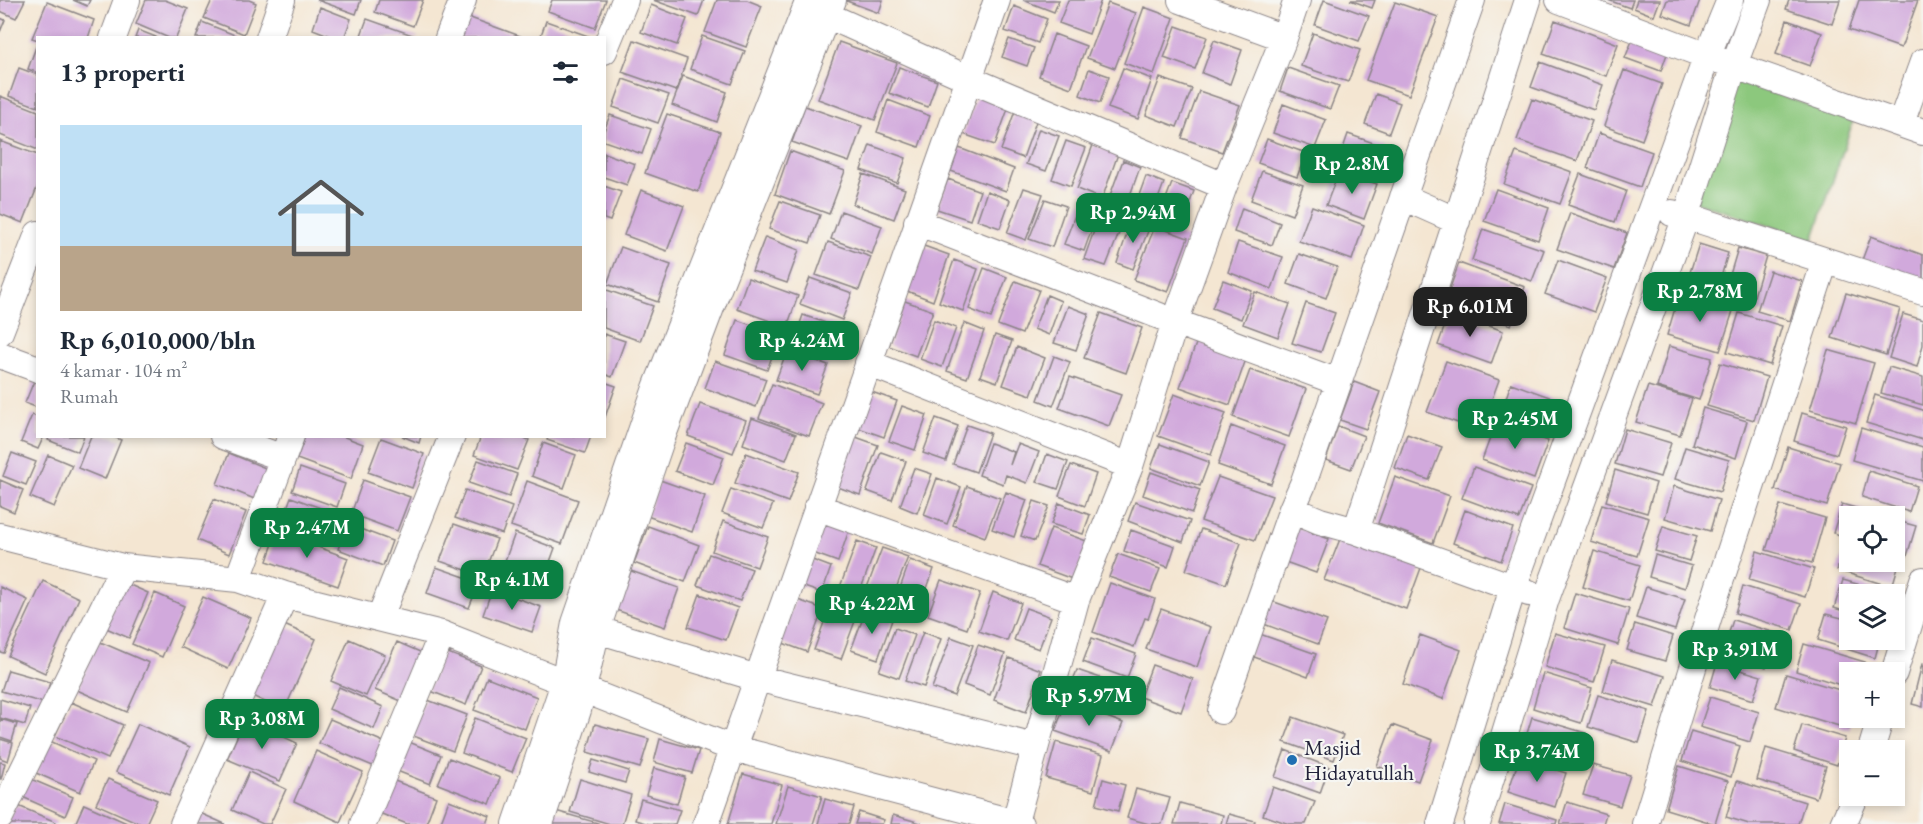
<!DOCTYPE html>
<html lang="id">
<head>
<meta charset="utf-8">
<style>
  body { margin:0; font-family:"EB Garamond",serif; background:#f6f6f7; color:#1f2937; height:100vh; display:flex; flex-direction:column; font-size:22px; white-space:nowrap }
  * { box-sizing:border-box; margin:0 }
  p { font-size:20px; color:#747a83 }
  .icon { flex:none; width:33px; height:33px; fill:none; stroke:currentColor; stroke-width:2; stroke-linecap:round; stroke-linejoin:round }
  .map { position:relative; flex:1; overflow:hidden }
  .panel { position:absolute; left:36px; top:36px; width:570px; height:402px; display:flex; flex-direction:column; background:#fff; border-radius:0px; box-shadow:0 3px 9px #0003 }
  .panel>* { flex:none }
  .fabs { position:absolute; left:1839px; top:506px; display:grid; gap:12px }
  .fabs a { display:grid; place-items:center; width:66px; height:66px; border-radius:0px; background:#fff; box-shadow:0 3px 9px #0003; font-size:30px }
  .price { position:absolute; translate:-50% -51px; padding:0 14px; border-radius:12px; background:#0b8043; color:#fff; font-size:20px; line-height:39px; filter:drop-shadow(0 2px 3px #0008) }
  .price::after { content:''; position:absolute; left:50%; top:36px; width:18px; height:14px; margin-left:-9px; background:inherit; clip-path:polygon(0 0,100% 0,50% 100%) }
  .price.current { background:#222; color:#fff }
  ul { padding:0; list-style:none }
  li { display:grid; align-content:center; gap:12px; height:318px; padding:0 24px }
  li span { display:grid; place-items:center; height:186px; border-radius:0px; color:#555 }
  li>.icon { margin-inline-start:auto }
  span .icon { width:108px; height:108px; fill:#fffc; stroke-width:1 }
  li b { font-size:26px }
  h2 { display:flex; justify-content:space-between; align-items:center; height:72px; padding:0 24px; font-size:26px }
  .map>svg:first-child { display:block }
  .green { fill:#8cc87d; stroke:#57755c; stroke-width:1.5 }
  .building { fill:#d1a9dc }
  .lines { fill:none; stroke-linecap:round; stroke-linejoin:round }
  .street-casing { stroke:#8b8486; stroke-width:28 }
  .street { stroke:#fff; stroke-width:26 }
  .poi-dot { fill:#1f6fb2; stroke:#f6f6f2; stroke-width:2 }
  .labels { text-anchor:middle; dominant-baseline:central; stroke-width:4.5; stroke-linejoin:round; paint-order:stroke }
  .poi-label { font-size:22px; fill:#22223b; stroke:#f6f6f2; text-anchor:start }
</style>
</head>
<body>
<div class="map">
<svg width="1923" height="824" viewBox="0 0 1923 824">
  <rect width="100%" height="100%" fill="#f6f6f2"/>
  <filter id="ink" filterUnits="userSpaceOnUse"><feTurbulence type="fractalNoise" baseFrequency=".0167" numOctaves="2"/><feDisplacementMap in="SourceGraphic" scale="12" xChannelSelector="R" yChannelSelector="G"/><feConvolveMatrix kernelMatrix="1 2 1 2 8 2 1 2 1" color-interpolation-filters="sRGB"/></filter>
  <filter id="wash" filterUnits="userSpaceOnUse"><feTurbulence type="fractalNoise" baseFrequency=".008" numOctaves="4" result="noise"/><feDisplacementMap in="SourceGraphic" scale="24" xChannelSelector="R" yChannelSelector="G"/><feGaussianBlur stdDeviation="1.35" result="paint"/><feColorMatrix in="noise" values="0 0 0 0 0 0 0 0 0 0 0 0 0 0 0 0 0 1.4 0 .05"/><feComposite in="paint" operator="in"/></filter>
  <g filter="url(#wash)">
    <rect width="100%" height="100%" fill="#f4e6d2"/>
    <!-- green -->
    <path class="green" d="M1735 79 1853 121 1813 240 1696 202Z"/>
    <g id="blocks">
      <!-- building -->
      <path class="building" d="M0 0H25L16 18 0 11Z
        M73 0H90L87 6Z
        M146 0H165L188 9 176 38H169L136 24Z
        M212 0H249L256 3 244 34 204 18Z
        M317 0H361L356 14Z
        M379 0H423L413 26 375 12Z
        M552 0H606L595 28 548 11Z
        M653 0H704L698 16Z
        M717 0H747L762 6 746 47 705 32Z
        M844 0H883L879 13Z
        M1023 0H1059L1054 12Z
        M1068 0H1101L1089 34 1059 23Z
        M1324 0 1369 16 1359 41 1315 25Z
        M1350 0H1375L1372 8Z
        M1608 0H1633L1630 8Z
        M1637 0H1660L1654 16 1634 8Z
        M1667 0H1700L1691 25 1662 14Z
        M1789 0H1840L1832 24 1786 9Z
        M1859 0H1918L1901 48 1849 30Z
        M47 2 94 20 88 38H38V40L32 38Z
        M1395 2 1438 17 1409 95 1366 80Z
        M1108 3 1136 13 1115 68 1087 58Z
        M651 5 687 19 677 45 641 32Z
        M1014 6 1047 19 1038 43 1005 31Z
        M320 7 351 19 344 38H336L313 29Z
        M1144 7 1174 18 1154 74 1124 63Z
        M465 16 523 37V38H457Z
        M0 18 5 20 0 32Z
        M367 19 418 37V38H360Z
        M1555 20 1618 44 1606 76 1543 54Z
        M1787 20 1822 33 1810 66 1776 54Z
        M546 21 591 37V38H540Z
        M202 22 240 37V38H196Z
        M1176 26 1207 37 1195 69 1164 58Z
        M138 30 156 37V38H135Z
        M1313 33 1360 50 1348 82 1301 66Z
        M1054 34 1086 46 1071 88 1039 76Z
        M702 36 745 51 732 84 690 69Z
        M1009 39 1034 48 1027 66 1002 57Z
        M634 40 687 59 676 91 622 72Z
        M1214 40 1242 50 1230 84 1202 73Z
        M1632 41 1667 54 1661 71 1625 58Z
        M839 42 897 63 875 120 818 99Z
        M37 44H38V73L28 69Z
        M1540 62 1603 85 1594 110 1531 87Z
        M899 67 937 81 928 107 889 93Z
        M19 68 38 75V107L9 96Z
        M1123 68 1152 79 1138 119 1108 108Z
        M1288 68 1339 86 1330 109 1280 91Z
        M1089 69 1109 76 1100 103 1080 95Z
        M1624 70 1662 84 1642 140 1604 126Z
        M683 76 727 92 717 122 672 105Z
        M1160 78 1192 89 1177 127 1146 115Z
        M623 79 669 95 658 123 613 107Z
        M1199 91 1240 105 1222 152 1182 138Z
        M1376 94 1400 103 1389 133 1365 124Z
        M977 95 1009 106 995 145 963 134Z
        M0 96 38 111V150L0 135Z
        M1532 99 1592 121 1577 161 1517 140Z
        M888 100 930 116 919 147 877 132Z
        M1283 104 1326 120 1315 148 1273 133Z
        M805 106 862 126 849 162 792 142Z
        M1016 108 1038 116 1023 158 1001 150Z
        M667 114 720 132 698 192 645 173Z
        M610 115 651 129 642 154 604 141V131Z
        M1039 129 1059 136 1046 171 1026 164Z
        M1599 133 1652 152 1640 187 1587 168Z
        M1348 134 1385 147 1374 176 1338 163Z
        M1267 139 1306 153 1297 177 1258 163Z
        M0 141 38 155V185L23 223 0 214Z
        M1066 141 1086 148 1071 186 1052 179Z
        M870 145 906 158 897 183 861 170Z
        M1093 145 1118 154 1102 199 1077 189Z
        M959 148 1014 169 1006 191 951 171Z
        M790 151 845 171 829 214 775 194Z
        M1516 152 1572 172 1560 204 1504 184Z
        M604 153 635 164 627 185 604 177Z
        M1123 160 1140 167 1126 207 1108 201Z
        M1262 171 1303 185 1292 215 1251 200Z
        M1339 171 1377 184 1364 219 1326 205Z
        M863 174 905 189 894 219 853 204Z
        M1580 174 1626 191 1615 222 1568 205Z
        M1146 176 1164 183 1152 215 1134 209Z
        M948 179 980 191 970 220 937 209Z
        M1172 183 1194 191 1182 225 1159 217Z
        M604 186 621 192 610 221 604 219Z
        M1024 188 1043 194 1026 240 1007 233Z
        M1496 189 1549 208 1538 240 1484 221Z
        M641 190 684 206 667 251 624 235Z
        M987 191 1010 200 1000 228 977 220Z
        M1045 199 1066 206 1052 247 1029 239Z
        M780 201 820 215 810 243 769 229Z
        M1080 202 1099 209 1084 251 1064 244Z
        M1312 206 1364 225 1352 260 1299 241Z
        M1242 208 1280 223 1272 245 1234 232Z
        M841 211 882 226 872 254 831 239Z
        M1570 213 1627 233 1614 269 1557 249Z
        M1100 214 1123 223 1106 266 1084 259Z
        M1132 219 1150 226 1133 269 1117 263Z
        M1155 226 1188 238 1168 292 1134 280Z
        M1483 229 1544 250 1532 281 1472 260Z
        M1871 236 1923 255V283L1862 260Z
        M765 237 799 250 787 283 752 271Z
        M828 242 871 257 859 290 816 275Z
        M1238 242 1283 257 1272 289 1228 272Z
        M1699 244 1728 253 1714 301 1684 291Z
        M924 246 949 255 933 301 907 291Z
        M621 247 671 265 658 302 607 284Z
        M1738 248 1766 256 1752 303 1724 295Z
        M1299 254 1337 267 1326 298 1288 284Z
        M954 260 978 269 963 311 939 302Z
        M1558 260 1607 278 1594 312 1545 294Z
        M1459 263 1525 287 1511 325 1445 302Z
        M984 268 1007 277 991 318 969 309Z
        M1770 271 1802 281 1790 321 1757 311Z
        M748 278 798 296 787 327 737 309Z
        M810 278 852 293 842 320 800 304Z
        M1223 280 1252 291 1241 319 1212 308Z
        M1015 281 1039 290 1022 334 998 325Z
        M604 289 653 306 640 341 604 328Z
        M1255 292 1290 304 1278 337 1243 324Z
        M1846 293 1900 309 1886 355 1832 338Z
        M1047 295 1061 301 1049 335 1034 329Z
        M1679 295 1733 311 1720 351 1667 335Z
        M905 301 933 311 916 356 889 346Z
        M1306 303 1335 313 1321 352 1292 343Z
        M1068 306 1089 314 1076 350 1054 343Z
        M1450 311 1503 331 1491 364 1438 345Z
        M1101 313 1142 328 1126 373 1084 358Z
        M1739 313 1782 326 1770 365 1727 352Z
        M1903 314 1923 320V345L1917 367 1889 358Z
        M803 315 843 329 834 356 794 341Z
        M737 320 780 335 767 370 725 355Z
        M934 320 956 328 942 367 920 359Z
        M964 323 984 331 967 378 947 371Z
        M604 334 625 341 612 377 604 374Z
        M995 335 1012 341 997 382 980 376Z
        M1197 341 1246 359 1230 405 1180 387Z
        M1669 346 1712 358 1699 400 1657 387Z
        M1017 347 1045 358 1031 395 1003 385Z
        M787 350 828 365 817 394 776 380Z
        M1828 350 1874 363 1856 423 1810 410Z
        M1054 356 1070 362 1053 406 1038 400Z
        M715 361 766 379 756 407 705 388Z
        M1446 361 1499 380 1480 431 1427 412Z
        M1720 363 1767 377 1754 420 1707 406Z
        M1889 367 1923 377V405L1881 393Z
        M1250 370 1306 389 1289 437 1233 417Z
        M1070 377 1121 395 1109 426 1059 408Z
        M34 381 38 383V408L25 403Z
        M604 382 616 386 605 417H604Z
        M1354 382 1380 392 1366 429 1340 420Z
        M1511 383 1566 403 1554 435 1500 416Z
        M772 384 822 403 809 436 759 418Z
        M1648 386 1692 399 1680 435 1636 422Z
        M869 391 897 401 884 437 856 427Z
        M1174 394 1226 413 1211 455 1158 436Z
        M1875 395 1923 410V440L1866 423Z
        M700 404 746 420 733 453 688 436Z
        M902 406 927 415 915 450 889 441Z
        M1703 408 1747 421 1736 458 1692 444Z
        M1802 413 1846 426 1837 454 1794 441Z
        M32 415 38 417V436H44L38 449 21 442Z
        M752 418 796 434 786 460 743 444Z
        M936 418 958 426 946 461 923 453Z
        M1496 422 1548 441 1534 479 1482 460Z
        M967 425 990 433 976 472 953 464Z
        M1231 426 1285 446 1271 484 1218 465Z
        M1338 426 1364 436 1351 469 1326 460Z
        M1861 428 1923 447V481L1852 460Z
        M1625 429 1671 443 1660 477 1615 464Z
        M1407 434 1442 447 1429 480 1395 468Z
        M49 436H84L78 452 48 440Z
        M91 436H112L121 440 105 479 78 468Z
        M305 436H342L363 444 351 479 297 459Z
        M402 436H421L419 443Z
        M481 436H520L529 440 517 470 474 455Z
        M548 436H591L585 453 547 440Z
        M853 436 878 445 860 495 835 486Z
        M381 438 424 454 412 488 368 472Z
        M543 443 576 455 564 488 532 476Z
        M686 443 724 457 713 485 675 471Z
        M990 443 1014 452 1010 465 1018 444 1039 452 1027 483 1006 475 1003 484 979 475Z
        M1160 444 1209 462 1200 486 1151 468Z
        M1685 447 1729 460 1720 492 1675 479Z
        M1788 447 1840 463 1827 506 1775 490Z
        M881 452 906 461 892 500 867 491Z
        M12 453 36 462 26 485 3 476Z
        M229 453 270 470 257 500 217 484Z
        M746 453 799 472 788 502 735 483Z
        M1047 454 1068 462 1058 489 1037 482Z
        M48 455 72 465 54 507 30 497Z
        M478 460 517 474 509 497 469 483Z
        M1071 465 1096 474 1085 506 1059 496Z
        M1474 467 1531 488 1519 519 1462 498Z
        M300 468 345 484 337 507 292 491Z
        M914 468 932 474 917 513 900 506Z
        M1615 470 1656 483 1647 513 1606 501Z
        M1869 471 1917 486 1909 512 1862 497Z
        M1151 472 1200 490 1192 513 1143 495Z
        M1218 477 1272 496 1255 540 1201 521Z
        M1395 477 1450 496 1433 543 1378 523Z
        M937 478 961 487 947 524 924 515Z
        M0 480 23 490 14 512 0 506Z
        M363 480 410 497 397 531 351 514Z
        M660 480 705 496 692 532 647 516Z
        M527 481 578 500 562 544 511 526Z
        M967 486 1000 498 985 537 953 525Z
        M1674 486 1719 500 1710 531 1665 518Z
        M731 489 773 504 763 528 722 513Z
        M465 490 512 507 502 534 455 518Z
        M1006 492 1027 500 1014 537 992 529Z
        M291 497 337 514 326 544 280 527Z
        M214 499 246 512 229 554 197 540Z
        M1034 501 1049 506 1035 541 1021 536Z
        M1135 502 1190 521 1183 542 1128 521Z
        M1059 503 1090 515 1083 534 1051 524Z
        M1602 504 1649 518 1637 556 1591 542Z
        M1842 504 1880 515V516H1850V538L1833 533Z
        M1780 505 1825 518 1812 563 1766 550Z
        M1465 510 1513 528 1501 561 1453 543Z
        M1894 520 1916 526 1907 556 1894 552Z
        M723 521 768 537 757 567 712 551Z
        M824 521 849 530 838 562 813 553Z
        M347 524 392 541 383 566 338 549Z
        M454 524 497 539 483 576 440 561Z
        M1290 525 1329 539 1316 573 1277 559Z
        M648 526 699 545 685 582 634 563Z
        M1663 526 1697 536 1689 561 1655 551Z
        M1051 528 1089 542 1075 580 1037 566Z
        M1201 529 1241 543 1226 584 1186 570Z
        M1131 530 1175 546 1168 567 1124 551Z
        M277 532 348 558 338 586 267 561Z
        M515 533 555 548 542 584 502 569Z
        M1340 539 1421 568 1406 609 1324 580Z
        M857 541 876 548 859 594 840 587Z
        M1846 543 1850 544V561H1894V558L1900 560 1892 587 1837 570Z
        M882 548 908 557 889 607 863 598Z
        M1594 551 1640 565 1629 601 1583 587Z
        M1757 551 1814 569 1805 597 1749 580Z
        M709 554 752 569 740 601 697 585Z
        M1118 554 1160 569 1151 592 1109 577Z
        M1655 555 1692 566 1685 588 1649 577Z
        M807 558 831 567 822 593 798 585Z
        M910 560 934 569 917 616 893 608Z
        M436 567 479 582 469 608 427 593Z
        M631 571 679 588 665 627 616 610Z
        M941 580 980 593 967 629 928 615Z
        M1843 580 1889 593 1888 594H1850V613L1834 608Z
        M43 581 79 598 45 673 8 656Z
        M123 582 148 593 129 638 104 627Z
        M1110 583 1155 599 1148 619 1145 618 1134 647 1093 632Z
        M1743 586 1801 604 1792 630 1735 613Z
        M0 587 28 600 4 653 0 652Z
        M1646 587 1685 599 1675 630 1636 618Z
        M492 589 541 607 532 632 483 615Z
        M993 592 1021 603 1007 641 979 631Z
        M155 593 184 606 162 657 132 644Z
        M1575 593 1629 609 1618 645 1564 628Z
        M700 594 738 608 726 640 688 627Z
        M203 597 251 618 228 669 180 647Z
        M795 599 823 609 807 652 780 642Z
        M1269 600 1327 621 1318 644 1261 623Z
        M831 603 858 613 841 659 814 650Z
        M1026 608 1051 617 1039 649 1014 640Z
        M1161 609 1211 627 1197 667 1146 649Z
        M866 610 892 620 878 659 851 650Z
        M1826 614 1850 620V639H1880L1875 658 1818 640Z
        M1733 620 1776 633 1766 667 1722 654Z
        M282 624 316 639 284 711 250 695Z
        M1635 624 1673 636 1665 661 1627 650Z
        M895 628 915 635 899 678 879 671Z
        M923 632 941 639 924 687 905 681Z
        M1257 633 1316 654 1308 677 1249 655Z
        M1555 633 1605 647 1594 682 1545 667Z
        M1420 635 1461 650 1443 699 1403 684Z
        M951 637 973 645 954 696 932 688Z
        M1092 638 1136 654 1127 678 1083 662Z
        M349 639 385 655 366 696 331 681Z
        M98 641 149 663 127 712 77 690Z
        M397 642 427 655 406 703 375 690Z
        M1804 644 1865 662 1862 672H1850V688L1796 671Z
        M978 645 1005 654 990 695 964 685Z
        M443 651 481 666 466 705 428 690Z
        M1009 658 1041 670 1026 712 994 700Z
        M1612 660 1665 676 1655 707 1603 691Z
        M1717 663 1761 676 1753 700 1710 687Z
        M1922 664H1923V707L1912 704Z
        M1152 665 1193 679 1181 712 1140 697Z
        M8 670 50 682 44 703 1 691Z
        M1077 670 1124 686 1115 708 1069 691Z
        M1543 673 1592 688 1581 723 1533 708Z
        M1786 674 1850 693V717H1853L1849 729 1776 707Z
        M487 677 537 697 525 729 474 710Z
        M339 687 383 707 374 729 329 709Z
        M1598 695 1649 711 1639 743 1588 727Z
        M1710 697 1759 712 1750 742 1700 727Z
        M0 699 30 708 25 725 0 718Z
        M425 699 467 715 453 751 411 735Z
        M71 702 123 725 108 759 55 736Z
        M1066 702 1123 723 1112 751 1055 731Z
        M1293 717 1343 735 1334 760 1284 742Z
        M1532 717 1586 733 1575 767 1522 750Z
        M475 718 526 738 512 772 462 753Z
        M0 719 17 724 12 741 0 737Z
        M245 719 297 743 280 781 227 759Z
        M330 719 386 743 375 767 319 743Z
        M138 724 190 747 169 795 116 772Z
        M595 724 649 739 640 768 587 752Z
        M1392 725 1433 740 1418 781 1377 766Z
        M1802 725 1845 738 1837 765 1794 751Z
        M1691 731 1740 746 1731 777 1682 761Z
        M0 739 13 743 8 761 0 758Z
        M660 739 699 750 692 773 654 762Z
        M50 741 94 761 80 792 36 773Z
        M409 742 441 755 430 784 397 771Z
        M1056 742 1103 755 1093 791 1046 778Z
        M1766 748 1826 766 1816 798 1757 780Z
        M1285 750 1329 767 1320 793 1275 777Z
        M316 751 363 772 340 822 294 801Z
        M449 758 500 778 490 804 438 784Z
        M1519 759 1566 773 1555 807 1508 792Z
        M593 760 629 771 625 783 589 772Z
        M0 762 5 763 1 779H0Z
        M1593 765 1630 775 1620 806 1583 795Z
        M1679 766 1728 781 1715 824 1666 809Z
        M654 768 685 777 677 804 646 795Z
        M249 772 286 789 270 824H263L232 810Z
        M743 774 782 785 771 824H728Z
        M26 777 73 797 65 816 18 795Z
        M387 778 436 797 426 824H407L374 811Z
        M108 779 157 800 146 824H141L96 804Z
        M580 779 631 795 622 824H610L570 812Z
        M1103 779 1125 785 1118 811 1096 805Z
        M1737 781 1805 802 1798 824H1749L1726 817Z
        M788 786 822 796 813 824H776Z
        M1273 787 1315 802 1306 824H1289L1263 815Z
        M1136 789 1170 798 1162 824H1149L1127 818Z
        M641 799 680 810 675 824H649L635 820Z
        M825 799 854 807 849 824H818Z
        M449 800 490 816 487 824H440Z
        M1567 802 1606 814 1603 824H1560Z
        M1180 803 1223 815 1221 824H1174Z
        M84 804 129 824H75Z
        M1505 804 1557 820 1556 824H1499Z
        M16 805 56 822V824H7Z
        M552 810 598 823 597 824H547Z
        M859 812 884 820 882 824H855Z
        M200 813 225 824H195Z
        M1229 814 1255 821 1254 824H1226Z
        M893 815 921 823V824H891Z"/>
    </g>
  </g>
  <g filter="url(#ink)">
    <use href="#blocks" fill-opacity="0" stroke="#8b8486" stroke-width="1.5"/>
    <g class="lines">
      <!-- street casing -->
      <g class="street-casing">
        <path id="street" d="M1181 0 1284 38
          M1472 0 1303 484 1292 509 1320 521 1356 531 1529 593
          M1559 0 1707 56 1923 132
          M813 9 969 79 1224 186
          M113 38 127 0
          M269 38 282 0
          M448 38 463 0
          M604 51 625 0
          M1901 123 1923 62
          M1403 197 1457 221
          M1672 213 1702 221 1923 292
          M917 222 1175 322 1338 382
          M0 332 38 234
          M0 355 38 369
          M868 363 1130 466
          M223 436 283 458
          M817 507 1076 600
          M1356 531 1528 0
          M0 536 123 567 238 579 285 595 442 634 732 748 1020 824
          M238 579 291 436
          M380 617 452 436
          M581 625 757 678 1035 747
          M1894 673 1923 580
          M1221 711 1292 509
          M1871 750 1881 717
          M0 817 123 567
          M1015 822 1076 600 1130 466 1175 322 1224 186 1284 38 1297 0
          M183 824 285 595
          M363 824 442 634
          M516 824 564 683 575 623 656 388 809 0
          M540 824 578 710 597 629 660 443 718 289 833 0
          M706 824 997 0
          M1440 824 1513 588 1707 56 1730 0
          M1477 824 1546 599 1686 217 1734 65 1758 0
          M1645 824 1708 619 1825 261
          M1843 824 1856 795"/>
      </g>
      <!-- street -->
      <use href="#street" class="street"/>
    </g>
  </g>
  <!-- markers -->
  <circle class="poi-dot" cx="1292" cy="760" r="6"/>
  <g class="labels">
    <!-- poi labels -->
    <g class="poi-label">
      <text x="1304" y="747">Masjid<tspan x="1304" dy="25">Hidayatullah</tspan></text>
    </g>
  </g>
</svg>
<div class="fabs">
<a><svg class="icon" aria-label="locate" viewBox="0 0 24 24"><circle cx="12" cy="12" r="6"/><path d="M12 2v4M12 18v4M2 12h4M18 12h4"/></svg></a>
<a><svg class="icon" aria-label="layers" viewBox="0 0 24 24"><path d="M12 4l9 5-9 5-9-5zM3 14l9 5 9-5"/></svg></a>
<a>+</a>
<a>−</a>
</div>
<b class="price" style="left:1352px;top:195px">Rp 2.8M</b>
<b class="price" style="left:1133px;top:244px">Rp 2.94M</b>
<b class="price" style="left:1700px;top:323px">Rp 2.78M</b>
<b class="price current" style="left:1470px;top:338px">Rp 6.01M</b>
<b class="price" style="left:802px;top:372px">Rp 4.24M</b>
<b class="price" style="left:1515px;top:450px">Rp 2.45M</b>
<b class="price" style="left:307px;top:559px">Rp 2.47M</b>
<b class="price" style="left:512px;top:611px">Rp 4.1M</b>
<b class="price" style="left:872px;top:635px">Rp 4.22M</b>
<b class="price" style="left:1735px;top:681px">Rp 3.91M</b>
<b class="price" style="left:1089px;top:727px">Rp 5.97M</b>
<b class="price" style="left:262px;top:750px">Rp 3.08M</b>
<b class="price" style="left:1537px;top:783px">Rp 3.74M</b>
<section class="panel">
<h2>13 properti<svg class="icon" aria-label="filters" viewBox="0 0 24 24"><path d="M4 7h16M4 17h16"/><circle cx="9" cy="7" r="2"/><circle cx="15" cy="17" r="2"/></svg></h2>
<ul>
<li><span style="background:linear-gradient(#bfe0f5 65%,#b9a48a 0)"><svg class="icon" aria-label="home" viewBox="0 0 24 24"><path d="M3 11l9-7 9 7M6 9v11h12V9"/></svg></span><div><b>Rp 6,010,000/bln</b><p>4 kamar · 104 m²</p><p>Rumah</p></div></li>
</ul>
</section>
</div>
</body>
</html>
